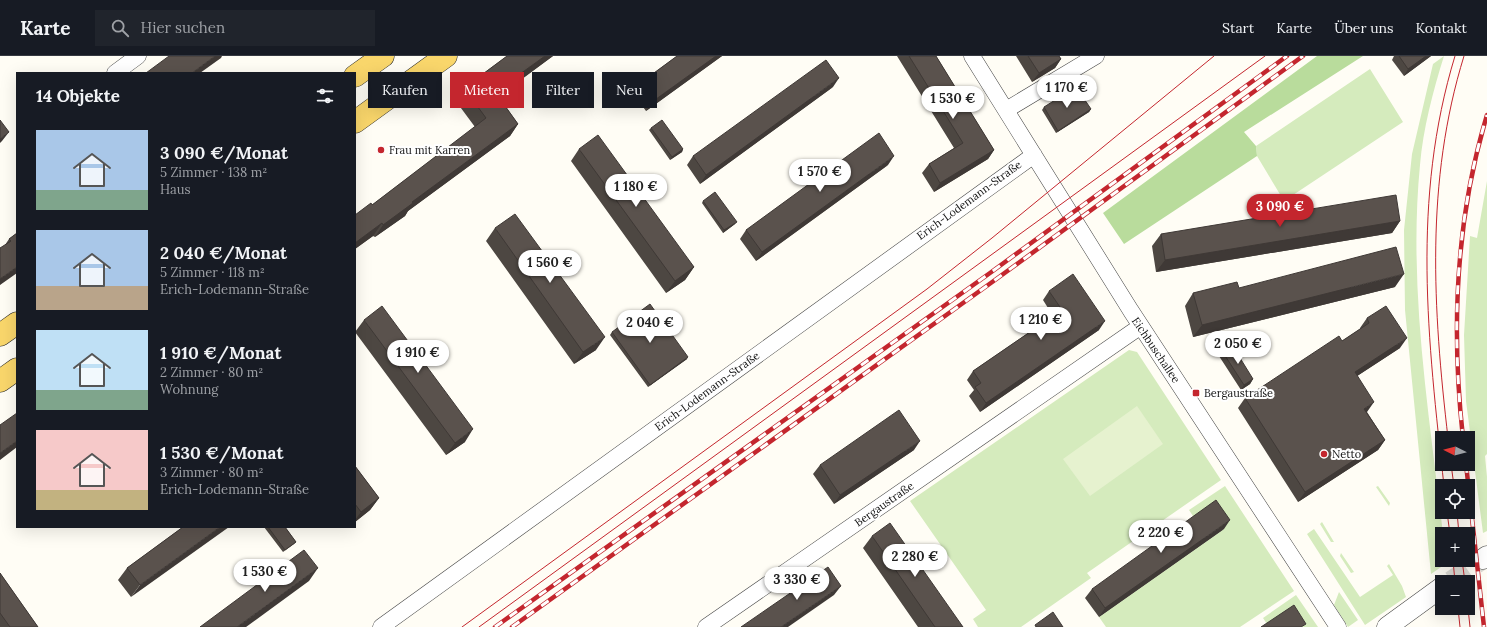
<!DOCTYPE html>
<html lang="de">
<head>
<meta charset="utf-8">
<style>
  body { margin:0; font-family:Lora,serif; background:#20242c; color:#f1f3f6; height:100vh; display:flex; flex-direction:column; font-size:15px; white-space:nowrap }
  * { box-sizing:border-box; margin:0 }
  p { font-size:13px; color:#9ea1a6 }
  .icon { flex:none; width:22px; height:22px; fill:none; stroke:currentColor; stroke-width:2; stroke-linecap:round; stroke-linejoin:round }
  .map { position:relative; flex:1; overflow:hidden }
  .drawer { position:absolute; left:16px; top:16px; width:340px; height:456px; display:flex; flex-direction:column; background:#171b24; border-radius:0px; box-shadow:0 4px 16px #0002 }
  .drawer>* { flex:none }
  .hud { position:absolute; left:368px; top:16px; width:380px; height:36px; display:flex; gap:8px }
  .needle { width:26px; rotate:276deg }
  .controls { position:absolute; left:1435px; top:375px; display:grid; gap:8px }
  .controls a { display:grid; place-items:center; width:40px; height:40px; border-radius:0px; background:#171b24; box-shadow:0 4px 16px #0002; font-size:20px }
  .price { position:absolute; translate:-50% -34px; padding:0 9px; border-radius:14px; background:#fff; color:#222; font-size:13px; line-height:26px; filter:drop-shadow(0 1px 2px #0008) }
  .price::after { content:''; position:absolute; left:50%; top:24px; width:12px; height:9px; margin-left:-6px; background:inherit; clip-path:polygon(0 0,100% 0,50% 100%) }
  .price.on { background:#c4262e; color:#fff }
  ul { padding:0; list-style:none }
  li { display:flex; align-items:center; gap:12px; height:100px; padding:0 20px }
  li span { display:grid; place-items:center; flex:none; width:112px; height:80px; border-radius:0px; color:#555 }
  li>.icon { margin-inline-start:auto }
  span .icon { width:48px; height:48px; fill:#fffc; stroke-width:1 }
  li b { font-size:17px }
  h2 { display:flex; justify-content:space-between; align-items:center; height:48px; padding:0 20px; font-size:17px }
  .chip { padding:0 14px; border-radius:0px; background:#171b24; box-shadow:0 4px 16px #0002; font-size:14px; line-height:36px }
  .chip.on { background:#c4262e; color:#fff }
  header { display:flex; align-items:center; gap:24px; box-sizing:border-box; height:56px; padding:0 20px; background:#171b24; border-bottom:1px solid #363941 }
  header strong { font-size:19px }
  nav { display:flex; gap:22px; margin-inline-start:auto; font-size:14px }
  .search { width:280px; height:36px; background:#20242c; display:flex; align-items:center; gap:10px; box-sizing:border-box; padding:0 14px; border-radius:0px; color:#9ea1a6; font-size:15px }
  .map>svg:first-child { display:block }
  .green { fill:#d5ebbd }
  .forest { fill:#b9dc9c }
  .pitch { fill:#e6f2cf }
  .lines { fill:none; stroke-linecap:round; stroke-linejoin:round }
  .tertiary-tunnel { stroke:#dbdad3; stroke-width:20; stroke-dasharray:20 10; stroke-linecap:butt }
  .minor-casing { stroke:#444; stroke-width:17 }
  .tertiary-casing { stroke:#444; stroke-width:21 }
  .primary-casing { stroke:#222; stroke-width:23 }
  .minor { stroke:#fff; stroke-width:16 }
  .tertiary { stroke:#fff; stroke-width:20 }
  .primary { stroke:#f9d66b; stroke-width:22 }
  .tram { stroke:#c4262e; stroke-width:1 }
  .rail-casing { stroke:#c4262e; stroke-width:4.5 }
  .rail { stroke:#fff; stroke-width:3; stroke-dasharray:9; stroke-linecap:butt }
  .wall { fill:#4d4742 }
  .shaded-wall { fill:#3f3936 }
  .building { fill:#5a524d; stroke:#3f3936 }
  .poi-dot { fill:#c4262e; stroke:#fff; stroke-width:1.5 }
  .labels { text-anchor:middle; dominant-baseline:central; stroke-width:4; stroke-linejoin:round; paint-order:stroke }
  .poi-label { font-size:11px; fill:#111; stroke:#fff; text-anchor:start }
  .street-label { font-size:11px; fill:#111; stroke:#fff }
</style>
</head>
<body>
<header>
<strong>Karte</strong>
<div class="search"><svg class="icon" aria-label="search" viewBox="0 0 24 24"><circle cx="10" cy="10" r="6"/><path d="M15 15l6 6"/></svg>Hier suchen</div>
<nav><a>Start</a><a>Karte</a><a>Über uns</a><a>Kontakt</a></nav>
</header>
<div class="map">
<svg width="1487" height="571" viewBox="0 0 1487 571">
  <rect width="100%" height="100%" fill="#fffdf5"/>
  <!-- green -->
  <path class="green" d="M1444 0C1433 35 1423 73 1420 109 1408 232 1429 356 1443 478L1442 504H1446L1447 507 1431 518 1405 254 1404 174 1412 98 1433 8Z
    M1370 13 1403 66 1284 145 1257 100 1256 90Z
    M1487 125V398L1485 400 1487 421V475L1483 477 1466 345 1464 279 1470 180 1477 182Z
    M1129 294 1137 296 1221 424 1087 517 1091 522 1021 571H978L973 563 986 554 910 445Z
    M1225 430 1294 535 1240 571H1106L1099 561 1224 473 1195 463 1189 454Z
    M1378 430 1390 447 1389 450 1376 431Z
    M1322 466 1334 486H1331L1320 468Z
    M1314 473 1360 541 1393 519 1387 510 1389 508 1402 530 1406 541 1365 569 1307 478Z
    M1341 497 1354 516 1351 517 1340 500Z
    M1339 536 1358 564 1348 571 1334 549Z
    M1296 539 1318 571H1269L1263 562Z"/>
  <!-- forest -->
  <path class="forest" d="M1317 0H1363L1244 76 1256 90 1257 100 1124 188 1103 157Z"/>
  <!-- pitch -->
  <path class="pitch" d="M1137 350 1163 388 1090 440 1063 403Z"/>
  <g class="lines">
    <!-- tertiary-tunnel -->
    <path class="tertiary-tunnel" d="M1451 525 1483 503"/>
    <!-- minor casing -->
    <g class="minor-casing">
      <path id="minor" d="M972 0 1131 255 1338 571
        M115 17 138 0
        M1006 54 1096 0
        M381 571 1034 99
        M706 571 1141 270"/>
    </g>
    <!-- tertiary casing -->
    <g class="tertiary-casing">
      <path id="tertiary" d="M1483 503 1487 500
        M1387 571 1442 531"/>
    </g>
    <!-- primary casing -->
    <g class="primary-casing">
      <path id="primary" d="M355 20 383 0
        M355 66 446 0
        M0 279 17 267
        M0 325 17 313"/>
    </g>
    <!-- minor -->
    <use href="#minor" class="minor"/>
    <!-- tertiary -->
    <use href="#tertiary" class="tertiary"/>
    <!-- primary -->
    <use href="#primary" class="primary"/>
    <!-- tram -->
    <path class="tram" d="M1448 382C1433 253 1425 126 1464 0
      M1451 408 1454 430
      M1444 430C1428 284 1411 144 1455 0
      M1447 456 1450 478
      M1457 456 1459 478
      M1453 504 1455 526
      M1462 504 1465 526
      M1458 552 1460 571
      M1468 552 1470 571
      M462 571 927 233 992 182 1214 0
      M479 571 1265 0"/>
    <!-- rail casing -->
    <g class="rail-casing">
      <path id="rail" d="M1463 382C1451 273 1455 165 1487 59
        M1466 408 1484 571
        M495 571 990 217 1287 0
        M512 571 995 224 1303 0"/>
    </g>
    <!-- rail -->
    <use href="#rail" class="rail"/>
  </g>
  <!-- wall -->
  <path class="wall" d="M507 0H553L498 40 518 68 510 80 408 155 405 160 375 181 373 180 355 193V159L372 149 475 71 455 44 464 32Z
    M677 0H722L646 55 633 37 639 28Z
    M897 0H936L994 94 988 103 934 136 922 117 929 108 954 92Z
    M1016 0H1059L1061 3 1055 12 1032 26Z
    M1394 0H1431L1404 20 1392 4Z
    M833 31 700 128 687 109 693 100Z
    M1044 51 1091 53 1089 56 1056 77 1042 54Z
    M651 72 683 93 682 96 670 104 649 74Z
    M579 93 694 211 685 224 666 237 571 105Z
    M888 109 756 205 740 183 746 174Z
    M703 145 735 168 723 177 702 147Z
    M1400 165 1392 177 1156 216 1152 190 1161 178Z
    M495 172 596 294 574 308 486 185Z
    M17 177 0 229 5 189 9 183Z
    M1395 231 1193 281 1185 250 1193 237 1239 232Z
    M1049 235 1099 274 980 356 969 340 974 334 967 324 973 315 1053 260 1043 244Z
    M1367 262 1400 292 1357 320 1367 356 1385 384 1378 394 1298 446 1238 352 1245 342 1342 285 1360 273V272Z
    M364 264 465 386 446 399 355 276Z
    M612 276 687 303 648 331 610 279Z
    M1222 295 1253 323 1250 328 1241 334 1219 300Z
    M914 394 834 448 813 418 820 409Z
    M355 410 379 442 370 454 355 466Z
    M183 471 131 541 118 524 127 512Z
    M264 471H285L296 486 294 488 283 496Z
    M1224 473 1099 561 1085 542 1092 533Z
    M872 480 963 571H918L863 492Z
    M0 517 38 571H0Z"/>
  <!-- shaded-wall -->
  <path class="shaded-wall" d="M215 0H222L221 2 200 17H192Z
    M545 0H553L487 49 495 36Z
    M716 0H722L646 55 652 46Z
    M1426 0H1431L1404 20 1408 13Z
    M1061 3 1055 12 1032 26 1039 17Z
    M839 22 833 31 700 128 706 119Z
    M1091 53 1089 56 1056 77 1058 75Z
    M518 68 510 80 408 155 405 160 375 181 383 169 412 146Z
    M9 76 2 85 0 87V83Z
    M683 93 682 96 670 104 672 101Z
    M994 94 988 103 934 136 940 127Z
    M894 100 888 109 756 205 762 196Z
    M1400 165 1392 177 1156 216 1165 204Z
    M737 166 735 168 723 177 724 174Z
    M382 167 373 180 355 193V187Z
    M17 211V217L0 229V223Z
    M694 211 685 224 666 237 675 225Z
    M1404 218 1395 231 1193 281 1202 269Z
    M1105 265 1099 274 980 356 986 347Z
    M605 281 596 294 574 308 583 296Z
    M1407 282 1400 292 1348 326 1355 316Z
    M688 301 687 303 648 331 650 329Z
    M1253 323 1250 328 1241 334 1244 329Z
    M1374 346 1367 356 1357 362 1364 353Z
    M473 373 465 386 446 399 455 387Z
    M1385 384 1378 394 1298 446 1305 436Z
    M17 385V391L0 404V397Z
    M920 385 914 394 834 448 840 439Z
    M379 442 370 454 355 466V464L361 456Z
    M1230 464 1224 473 1099 561 1105 552Z
    M220 471H229L131 541 140 529Z
    M318 512 309 525 246 571H237Z
    M841 530 834 539 788 571H781Z"/>
  <!-- building -->
  <path class="building" d="M169 0H215L192 17H146Z
    M507 0H545L495 36 518 68 412 146 413 147 383 169 382 167 355 187V159L371 147 372 149 486 62 464 32Z
    M677 0H716L652 46 639 28Z
    M909 0H936L994 94 940 127 929 108 963 87Z
    M1028 0H1059L1061 3 1039 17Z
    M1399 0H1426L1408 13Z
    M826 4 839 22 706 119 693 100Z
    M1076 31 1091 53 1058 75 1044 51Z
    M0 64 9 76 0 83Z
    M662 64 683 93 672 101 651 72Z
    M879 77 894 100 762 196 746 174Z
    M598 79 694 211 675 225 579 93Z
    M715 136 737 166 724 174 703 145Z
    M1396 139 1400 165 1165 204 1161 178Z
    M515 158 605 281 583 296 495 172Z
    M17 177V211L0 223V192L11 185 9 183Z
    M1396 191 1404 218 1202 269 1193 237 1237 226 1239 232Z
    M1073 218 1105 265 986 347 975 331 981 327 973 315 1062 254 1049 235Z
    M650 248 688 301 650 329 612 276Z
    M382 250 473 373 455 387 364 264Z
    M1386 250 1407 282 1355 316 1374 346 1364 353 1385 384 1305 436 1245 342 1339 280 1342 285 1369 267 1367 262Z
    M1232 289 1253 323 1244 329 1222 295Z
    M899 354 920 385 840 439 820 409Z
    M17 357V385L0 397V369Z
    M355 410 379 442 361 456 355 448Z
    M1216 444 1230 464 1105 552 1092 533Z
    M890 467 963 571H935L872 480Z
    M183 471H220L140 529 127 512Z
    M268 471H285L296 486 285 494Z
    M304 494 318 512 237 571H200Z
    M828 511 841 530 781 571H741Z
    M0 517 38 571H10L0 557Z
    M1294 549 1306 568 1301 571H1261Z
    M1053 556 1063 571H1036L1035 569Z"/>
  <!-- markers -->
  <g class="poi-dot">
    <circle cx="381" cy="94" r="4"/>
    <rect x="1192" y="333" width="8" height="8" rx="2"/>
    <circle cx="1324" cy="398" r="4"/>
  </g>
  <g class="labels">
    <!-- poi labels -->
    <g class="poi-label">
      <text x="389" y="94">Frau mit Karren</text>
      <text x="1204" y="337">Bergaustraße</text>
      <text x="1332" y="398">Netto</text>
    </g>
    <!-- street labels -->
    <g class="street-label">
      <text transform="translate(969 144) rotate(-36)">Erich-Lodemann-Straße</text>
      <text transform="translate(1156 294) rotate(56)">Eichbuschallee</text>
      <text transform="translate(707 335) rotate(-36)">Erich-Lodemann-Straße</text>
      <text transform="translate(884 448) rotate(-35)">Bergaustraße</text>
    </g>
  </g>
</svg>
<div class="controls">
<a><svg class="needle" viewBox="-14 -14 28 28"><path d="M0-13l5 13h-10z" fill="#e53935"/><path d="M0 13l5-13h-10z" fill="#9ea1a6"/></svg></a>
<a><svg class="icon" aria-label="locate" viewBox="0 0 24 24"><circle cx="12" cy="12" r="6"/><path d="M12 2v4M12 18v4M2 12h4M18 12h4"/></svg></a>
<a>+</a>
<a>−</a>
</div>
<b class="price" style="left:1067px;top:53px">1 170 €</b>
<b class="price" style="left:953px;top:64px">1 530 €</b>
<b class="price" style="left:820px;top:137px">1 570 €</b>
<b class="price" style="left:636px;top:152px">1 180 €</b>
<b class="price on" style="left:1280px;top:172px">3 090 €</b>
<b class="price" style="left:550px;top:228px">1 560 €</b>
<b class="price" style="left:1041px;top:285px">1 210 €</b>
<b class="price" style="left:650px;top:288px">2 040 €</b>
<b class="price" style="left:1238px;top:309px">2 050 €</b>
<b class="price" style="left:418px;top:318px">1 910 €</b>
<b class="price" style="left:1161px;top:498px">2 220 €</b>
<b class="price" style="left:915px;top:522px">2 280 €</b>
<b class="price" style="left:265px;top:537px">1 530 €</b>
<b class="price" style="left:797px;top:545px">3 330 €</b>
<div class="hud">
<a class="chip">Kaufen</a>
<a class="chip on">Mieten</a>
<a class="chip">Filter</a>
<a class="chip">Neu</a>
</div>
<section class="drawer">
<h2>14 Objekte<svg class="icon" aria-label="filters" viewBox="0 0 24 24"><path d="M4 7h16M4 17h16"/><circle cx="9" cy="7" r="2"/><circle cx="15" cy="17" r="2"/></svg></h2>
<ul>
<li><span style="background:linear-gradient(#a9c7e8 75%,#7fa58c 0)"><svg class="icon" aria-label="home" viewBox="0 0 24 24"><path d="M3 11l9-7 9 7M6 9v11h12V9"/></svg></span><div><b>3 090 €/Monat</b><p>5 Zimmer · 138 m²</p><p>Haus</p></div></li>
<li><span style="background:linear-gradient(#a9c7e8 70%,#b9a48a 0)"><svg class="icon" aria-label="home" viewBox="0 0 24 24"><path d="M3 11l9-7 9 7M6 9v11h12V9"/></svg></span><div><b>2 040 €/Monat</b><p>5 Zimmer · 118 m²</p><p>Erich-Lodemann-Straße</p></div></li>
<li><span style="background:linear-gradient(#bfe0f5 75%,#7fa58c 0)"><svg class="icon" aria-label="home" viewBox="0 0 24 24"><path d="M3 11l9-7 9 7M6 9v11h12V9"/></svg></span><div><b>1 910 €/Monat</b><p>2 Zimmer · 80 m²</p><p>Wohnung</p></div></li>
<li><span style="background:linear-gradient(#f6c9c9 75%,#c2b280 0)"><svg class="icon" aria-label="home" viewBox="0 0 24 24"><path d="M3 11l9-7 9 7M6 9v11h12V9"/></svg></span><div><b>1 530 €/Monat</b><p>3 Zimmer · 80 m²</p><p>Erich-Lodemann-Straße</p></div></li>
</ul>
</section>
</div>
</body>
</html>
